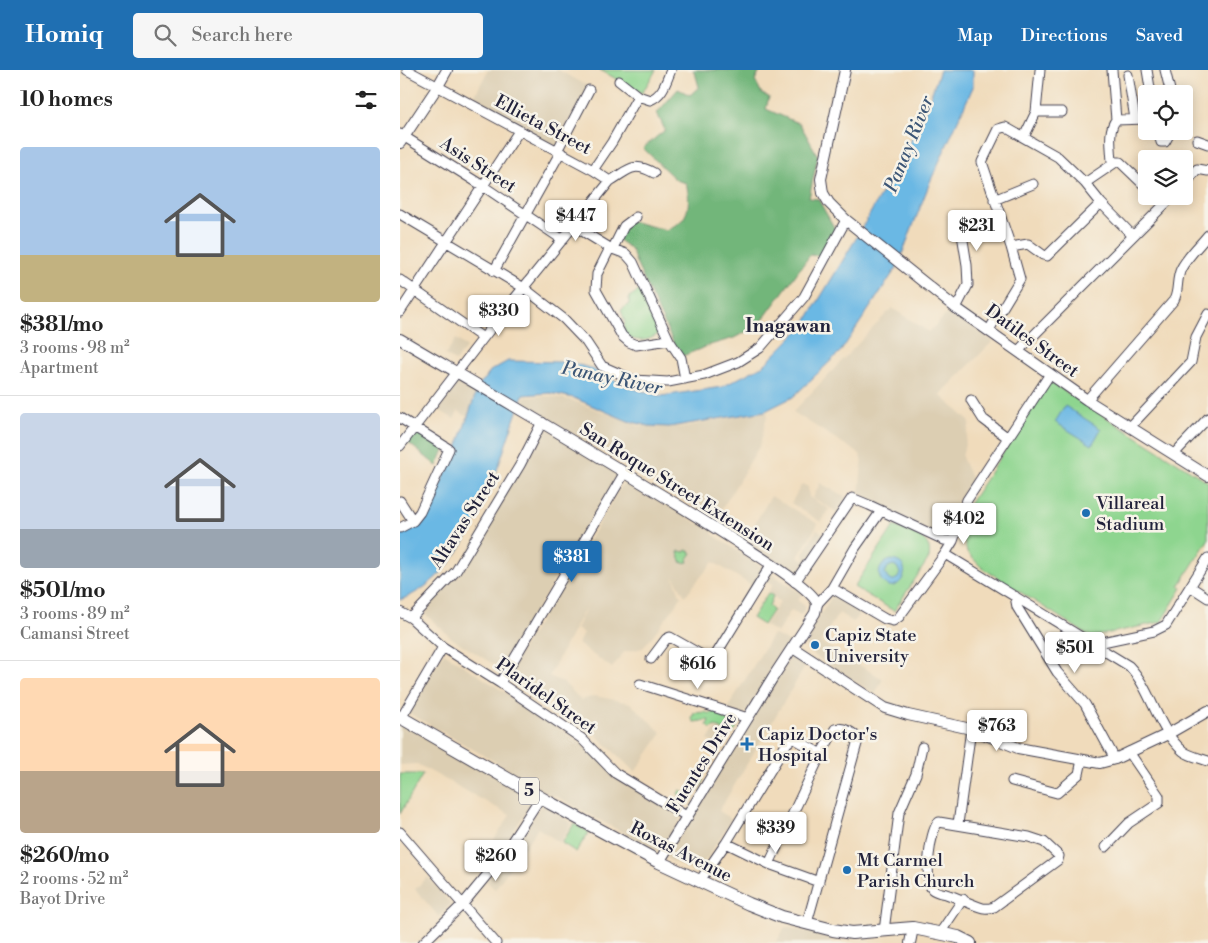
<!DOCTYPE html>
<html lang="en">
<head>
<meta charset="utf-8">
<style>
  body { margin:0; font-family:"Libre Bodoni",serif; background:#f6f6f6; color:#222; height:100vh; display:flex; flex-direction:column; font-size:19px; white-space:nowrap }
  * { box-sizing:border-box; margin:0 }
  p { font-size:16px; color:#767676 }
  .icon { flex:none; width:28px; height:28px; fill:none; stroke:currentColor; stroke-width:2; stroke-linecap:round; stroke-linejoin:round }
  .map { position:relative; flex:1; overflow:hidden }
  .panel { display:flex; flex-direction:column; background:#fff; width:400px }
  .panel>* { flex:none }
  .tools { position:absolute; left:738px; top:15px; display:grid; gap:10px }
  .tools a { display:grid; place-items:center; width:55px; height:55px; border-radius:5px; background:#fff; box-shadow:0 2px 12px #0003; font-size:25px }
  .price { position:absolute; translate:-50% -42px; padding:0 11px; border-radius:5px; background:#fff; color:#222; font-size:16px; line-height:32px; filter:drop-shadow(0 1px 2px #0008) }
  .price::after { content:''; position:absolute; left:50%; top:30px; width:15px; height:11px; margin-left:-8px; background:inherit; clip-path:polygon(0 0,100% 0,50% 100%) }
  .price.current { background:#1f6fb2; color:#fff }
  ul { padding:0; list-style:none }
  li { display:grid; align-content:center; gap:10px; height:265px; padding:0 20px }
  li+li { border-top:1px solid #e0e0e0 }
  li span { display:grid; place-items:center; height:155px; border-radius:5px; color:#555 }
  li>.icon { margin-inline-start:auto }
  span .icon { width:90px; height:90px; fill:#fffc; stroke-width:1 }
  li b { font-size:21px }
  h2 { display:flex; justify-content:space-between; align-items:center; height:60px; padding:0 20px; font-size:21px }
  header { display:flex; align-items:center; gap:30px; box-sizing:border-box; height:70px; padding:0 25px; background:#1f6fb2; color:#fff }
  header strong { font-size:24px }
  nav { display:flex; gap:28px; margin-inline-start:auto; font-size:18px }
  .search { width:350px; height:45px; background:#f6f6f6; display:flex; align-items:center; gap:12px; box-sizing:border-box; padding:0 18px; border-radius:5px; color:#767676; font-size:19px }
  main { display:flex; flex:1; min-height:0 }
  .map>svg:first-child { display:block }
  .built { fill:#dcceb2 }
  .green { fill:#8ed58f; stroke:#587c65 }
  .forest { fill:#72b67a; stroke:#4a6c5a }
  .water { fill:#6bb8e4; stroke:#466d90; fill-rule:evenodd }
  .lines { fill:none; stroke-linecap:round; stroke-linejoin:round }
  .minor-casing { stroke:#413e4e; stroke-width:11 }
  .major-casing { stroke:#413e4e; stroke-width:12 }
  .highway-casing { stroke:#413e4e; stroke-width:14 }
  .minor { stroke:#fff; stroke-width:9 }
  .major { stroke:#fff; stroke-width:10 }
  .highway { stroke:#fff; stroke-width:12 }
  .poi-dot { fill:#1f6fb2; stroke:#f7f3e8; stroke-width:2 }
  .labels { text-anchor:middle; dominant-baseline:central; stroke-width:5; stroke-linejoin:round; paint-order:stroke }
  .shield { fill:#f7f3e8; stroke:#62616f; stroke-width:1 }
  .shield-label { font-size:16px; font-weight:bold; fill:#22223b }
  .street-label { font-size:18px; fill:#22223b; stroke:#f7f3e8 }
  .poi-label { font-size:18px; fill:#22223b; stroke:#f7f3e8; text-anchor:start }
  .water-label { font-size:19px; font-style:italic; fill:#3c5676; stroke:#f7f3e8 }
  .neighbourhood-label { font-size:19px; font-weight:bold; fill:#22223b; stroke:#f7f3e8 }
</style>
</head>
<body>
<header>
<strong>Homiq</strong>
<div class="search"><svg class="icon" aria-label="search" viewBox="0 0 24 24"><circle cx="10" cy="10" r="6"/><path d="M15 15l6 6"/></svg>Search here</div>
<nav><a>Map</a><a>Directions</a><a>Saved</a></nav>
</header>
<main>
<section class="panel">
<h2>10 homes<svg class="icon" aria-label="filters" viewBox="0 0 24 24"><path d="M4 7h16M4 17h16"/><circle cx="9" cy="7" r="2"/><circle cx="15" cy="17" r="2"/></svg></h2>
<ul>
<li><span style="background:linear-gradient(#a9c7e8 70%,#c2b280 0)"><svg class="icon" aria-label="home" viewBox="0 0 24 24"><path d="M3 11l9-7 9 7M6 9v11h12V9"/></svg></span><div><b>$381/mo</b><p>3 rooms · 98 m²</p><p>Apartment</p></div></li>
<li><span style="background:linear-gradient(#c9d6e8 75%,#9aa5b1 0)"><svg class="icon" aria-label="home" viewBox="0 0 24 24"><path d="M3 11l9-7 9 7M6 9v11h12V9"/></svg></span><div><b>$501/mo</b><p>3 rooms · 89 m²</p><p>Camansi Street</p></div></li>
<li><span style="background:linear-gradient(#ffd9b3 60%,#b9a48a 0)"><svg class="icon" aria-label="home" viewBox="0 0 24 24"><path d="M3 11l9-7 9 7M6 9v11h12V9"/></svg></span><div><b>$260/mo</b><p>2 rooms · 52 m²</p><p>Bayot Drive</p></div></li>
</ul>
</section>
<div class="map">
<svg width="808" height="873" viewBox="0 0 808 873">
  <rect width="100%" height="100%" fill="#f7f3e8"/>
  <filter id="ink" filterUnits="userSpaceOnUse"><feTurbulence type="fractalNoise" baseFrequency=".02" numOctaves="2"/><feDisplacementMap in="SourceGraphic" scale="10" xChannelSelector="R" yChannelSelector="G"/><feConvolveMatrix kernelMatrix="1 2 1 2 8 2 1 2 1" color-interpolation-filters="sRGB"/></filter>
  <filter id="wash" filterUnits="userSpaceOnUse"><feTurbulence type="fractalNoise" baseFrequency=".0096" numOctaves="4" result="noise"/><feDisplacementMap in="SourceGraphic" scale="20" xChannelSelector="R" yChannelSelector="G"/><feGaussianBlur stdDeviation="1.12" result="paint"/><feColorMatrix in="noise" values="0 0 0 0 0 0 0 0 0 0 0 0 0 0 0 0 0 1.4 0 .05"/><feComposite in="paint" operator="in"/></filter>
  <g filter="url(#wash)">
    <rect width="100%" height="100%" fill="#f0dbbb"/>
    <!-- built -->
    <path class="built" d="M88 0H158L188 16 156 77 72 31Z
      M492 238 529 262 550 241 593 271 540 325 570 352 562 387 573 413 550 458 542 457 534 463 483 438 459 423 462 395 460 384 393 342Z
      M56 269 67 277 55 291 45 285Z
      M57 305 77 316 68 347 58 341 54 349 32 336Z
      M148 326 171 330 239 356 282 357 368 341 360 375 316 449 135 341 122 331 125 327Z
      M143 356 219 402 101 599 53 569 24 543 58 499Z
      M227 407 298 454 299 453 314 461 312 464 402 524 398 531 406 536 401 545 391 540 377 563 365 555 380 532 368 522 373 515 359 506 353 516 313 492 285 526 273 506 281 527 277 534 243 578 224 582 212 598 178 574 183 563 176 559 188 533 149 606 164 613 181 630 195 626 230 633 262 663 235 702 197 666 196 662 108 603Z
      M420 413 446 427 437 442 413 428Z
      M402 414 408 417 409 427 429 439 421 452 391 433Z
      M371 426 418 454 398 487 404 490 405 486 403 484 417 459 425 465 399 505 344 472Z
      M434 523 461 541 453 552 439 543 420 572 483 609 475 624 414 585V583L406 578 405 573 407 565Z
      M373 564 389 572 323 679 308 670Z
      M393 580 409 590 319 741 332 749 297 804 266 788Z
      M44 583 142 646 282 746 260 783 154 725 153 727 131 714V712L9 643Z
      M2 654 135 728 98 785 88 779 110 745 17 694 0 695V658Z
      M142 734 172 753 160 773 138 758 95 819 86 811 103 790Z
      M28 807 51 834 39 847 15 819Z
      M385 857 408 862 432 866 430 873H376Z"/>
    <!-- green -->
    <path class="green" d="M200 0H256L242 23Z
      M242 219 261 262C246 273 240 271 223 267L225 251 221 240 229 234V227Z
      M650 312 808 412V470L779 516 782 518 761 552 691 567 581 497 567 482 559 453 570 433Z
      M494 456C511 463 533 466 529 488L494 541 454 517Z
      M286 480 292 483 287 490 288 492 282 493 278 483 279 481 285 482Z
      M368 523 373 526 369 536 373 540 363 555 352 548Z
      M317 640 323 641V649L329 651 328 655 337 658 332 664 315 656 311 659 307 655 309 650 294 652 292 649 294 643 305 642 310 644Z
      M0 704H23L0 744Z
      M298 708 304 711 290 730 278 724 280 720 288 724Z
      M174 754 189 762 176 782 162 773Z"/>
    <!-- forest -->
    <path class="forest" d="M293 0H361L355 10 362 24 369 27 366 39 400 54 418 86 409 128 418 129 435 159 423 186 410 185 359 255 334 268 310 275 280 287 237 195 231 179 217 169 226 150 266 160C271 157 277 155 281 151 291 141 289 125 286 113L276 110 243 78 265 60 257 43 278 19 290 25 299 17 296 6Z
      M17 357 47 373 37 396 6 371Z"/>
    <!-- water -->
    <path class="water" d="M540 0H573V17L530 112 497 197 441 281 393 327 365 341 269 357 249 356 228 351 174 328 150 323 123 325C97 393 75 502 0 530V464L19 452 27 443 56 381 76 323 77 316 86 308 90 301 108 291 168 292 190 298 228 317 261 326 322 317 364 295 403 256 457 167 522 50Z
      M665 336 701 359 692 375 655 352Z
      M491 490C519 492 497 530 482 511 475 502 482 492 491 490ZM493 495 497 497 500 503 498 508 492 511 488 509 485 503 488 497Z"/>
  </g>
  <g filter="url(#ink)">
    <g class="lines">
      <!-- minor casing -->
      <g class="minor-casing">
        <path id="minor" d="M7 0 193 100 210 111
          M712 0 716 50
          M747 0 751 24
          M765 0 771 24
          M728 5 735 49
          M219 11 238 26 250 30C263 25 266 12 271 0
          M636 42H662
          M758 61 761 72H765L771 61
          M0 64 83 116 163 170
          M624 67 636 42 640 0
          M797 70 808 74
          M157 81 189 20
          M712 94C712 81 707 60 716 50L746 49
          M193 100 212 72 238 26
          M685 113 716 92H720L746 117
          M784 116 797 99 808 101
          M756 126 765 134
          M594 130 633 114
          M0 144 124 218 164 249 186 272 202 296 234 310 268 312 304 305 338 292 360 278 404 227 446 150
          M174 156 210 178
          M611 177 628 174 643 185 647 186 701 133
          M213 178 224 156 236 147
          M94 201 160 83
          M0 210 83 268
          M556 238 568 215 567 195 560 152
          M0 242 119 61
          M589 260 620 209 611 177 582 92 598 59 605 57 658 87 685 113 701 133 733 166
          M269 270 236 275 229 272 222 266 196 220 197 204 210 178 226 184 233 192 269 270 281 288 285 309
          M618 281 773 126
          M571 330 583 349 608 368
          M687 330 774 230C779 221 776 209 781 199 787 187 799 176 808 165
          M0 348 49 379 20 442 13 451 0 458
          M730 357 791 292 796 267 808 244
          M0 376 98 249 210 111C229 100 232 91 254 103
          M774 384 808 348
          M0 431 13 451
          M545 484 729 596C752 620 757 659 783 681 789 686 800 688 808 691
          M395 512 452 428 469 435 544 470 553 471
          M791 517 808 528
          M432 518 485 549 493 551 499 547 545 484 553 471 567 430 650 304
          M615 526 617 537 657 602 685 634 715 689
          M417 534 432 518 455 478 481 441
          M0 542 11 548 43 577 100 613 181 668 215 703 288 747
          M11 548 56 501 120 395 142 352
          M693 574 754 561 766 555 808 488
          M251 589 266 569 270 567 307 588 311 589 315 586 371 495
          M100 613 225 402
          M240 614 348 648
          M0 650 43 577
          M612 711 657 723 679 704 682 690
          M539 752 629 767 644 772 659 786 658 790 594 837C590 838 587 839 583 838 572 835 559 828 546 824 542 823 535 822 532 819 524 811 530 758 539 752Z
          M558 754 571 659
          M0 762 96 873
          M326 773 369 794 419 812
          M706 777 729 753 759 733V726L729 682
          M369 794 421 684 435 659C442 656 456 663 458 670L407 853
          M299 812 326 773 387 673 391 670 395 669 421 684
          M484 861 499 743 516 704 522 677
          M540 863 563 829
          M23 873 63 834 101 788 140 728"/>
      </g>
      <!-- major casing -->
      <g class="major-casing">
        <path id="major" d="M445 0 421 109 423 123 429 133 446 150 556 238 687 330 808 406
          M0 73 38 16 47 0
          M0 269C112 335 224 400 334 470 352 482 406 514 416 531L417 534 415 543 373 607 259 792
          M393 578 485 638 508 645 571 659 618 678 700 693 715 689 768 664 808 641
          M510 873 513 858"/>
      </g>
      <!-- highway casing -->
      <g class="highway-casing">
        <path id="highway" d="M0 647 150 733 259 792 349 834 382 847 433 860 452 863 513 858 558 867 570 873"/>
      </g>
      <!-- minor -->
      <use href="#minor" class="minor"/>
      <!-- major -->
      <use href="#major" class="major"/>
      <!-- highway -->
      <use href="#highway" class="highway"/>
    </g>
  </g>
  <!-- markers -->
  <g class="poi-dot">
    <circle cx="686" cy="443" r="5"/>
    <circle cx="415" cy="575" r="5"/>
    <path d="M344.5 666.5h5v5h5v5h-5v5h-5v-5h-5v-5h5z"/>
    <circle cx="447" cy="800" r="5"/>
  </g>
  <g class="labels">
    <!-- shield labels -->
    <rect class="shield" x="119" y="707.5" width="20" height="27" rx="4"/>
    <g class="shield-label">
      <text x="129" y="721">5</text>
    </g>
    <!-- street labels -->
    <g class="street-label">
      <text transform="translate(143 55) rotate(28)">Ellieta Street</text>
      <text transform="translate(78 95) rotate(33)">Asis Street</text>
      <text transform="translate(632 271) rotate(36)">Datiles Street</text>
      <text transform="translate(277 417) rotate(32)">San Roque Street Extension</text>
      <text transform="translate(65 450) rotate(-57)">Altavas Street</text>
      <text transform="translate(146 626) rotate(35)">Plaridel Street</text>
      <text transform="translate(302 693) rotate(-58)">Fuentes Drive</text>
      <text transform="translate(281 782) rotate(27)">Roxas Avenue</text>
    </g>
    <!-- poi labels -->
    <g class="poi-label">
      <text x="696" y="433">Villareal<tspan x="696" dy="21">Stadium</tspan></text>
      <text x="425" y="565">Capiz State<tspan x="425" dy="21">University</tspan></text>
      <text x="358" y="664">Capiz Doctor's<tspan x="358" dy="21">Hospital</tspan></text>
      <text x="457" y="790">Mt Carmel<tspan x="457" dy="21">Parish Church</tspan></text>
    </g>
    <!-- water labels -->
    <g class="water-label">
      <text transform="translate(509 74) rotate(-68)">Panay River</text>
      <text transform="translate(212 308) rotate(12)">Panay River</text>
    </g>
    <!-- neighbourhood labels -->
    <g class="neighbourhood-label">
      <text x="388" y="256">Inagawan</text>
    </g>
  </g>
</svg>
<div class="tools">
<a><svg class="icon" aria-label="locate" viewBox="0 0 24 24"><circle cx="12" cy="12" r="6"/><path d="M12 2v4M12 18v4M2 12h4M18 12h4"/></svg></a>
<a><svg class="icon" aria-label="layers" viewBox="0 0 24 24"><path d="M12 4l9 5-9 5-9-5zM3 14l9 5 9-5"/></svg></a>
</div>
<b class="price" style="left:176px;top:172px">$447</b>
<b class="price" style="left:577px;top:182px">$231</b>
<b class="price" style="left:99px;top:267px">$330</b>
<b class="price" style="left:564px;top:475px">$402</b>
<b class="price current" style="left:172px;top:513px">$381</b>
<b class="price" style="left:675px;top:604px">$501</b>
<b class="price" style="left:298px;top:620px">$616</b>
<b class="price" style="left:597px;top:682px">$763</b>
<b class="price" style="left:376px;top:784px">$339</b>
<b class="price" style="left:96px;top:812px">$260</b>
</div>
</main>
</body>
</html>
